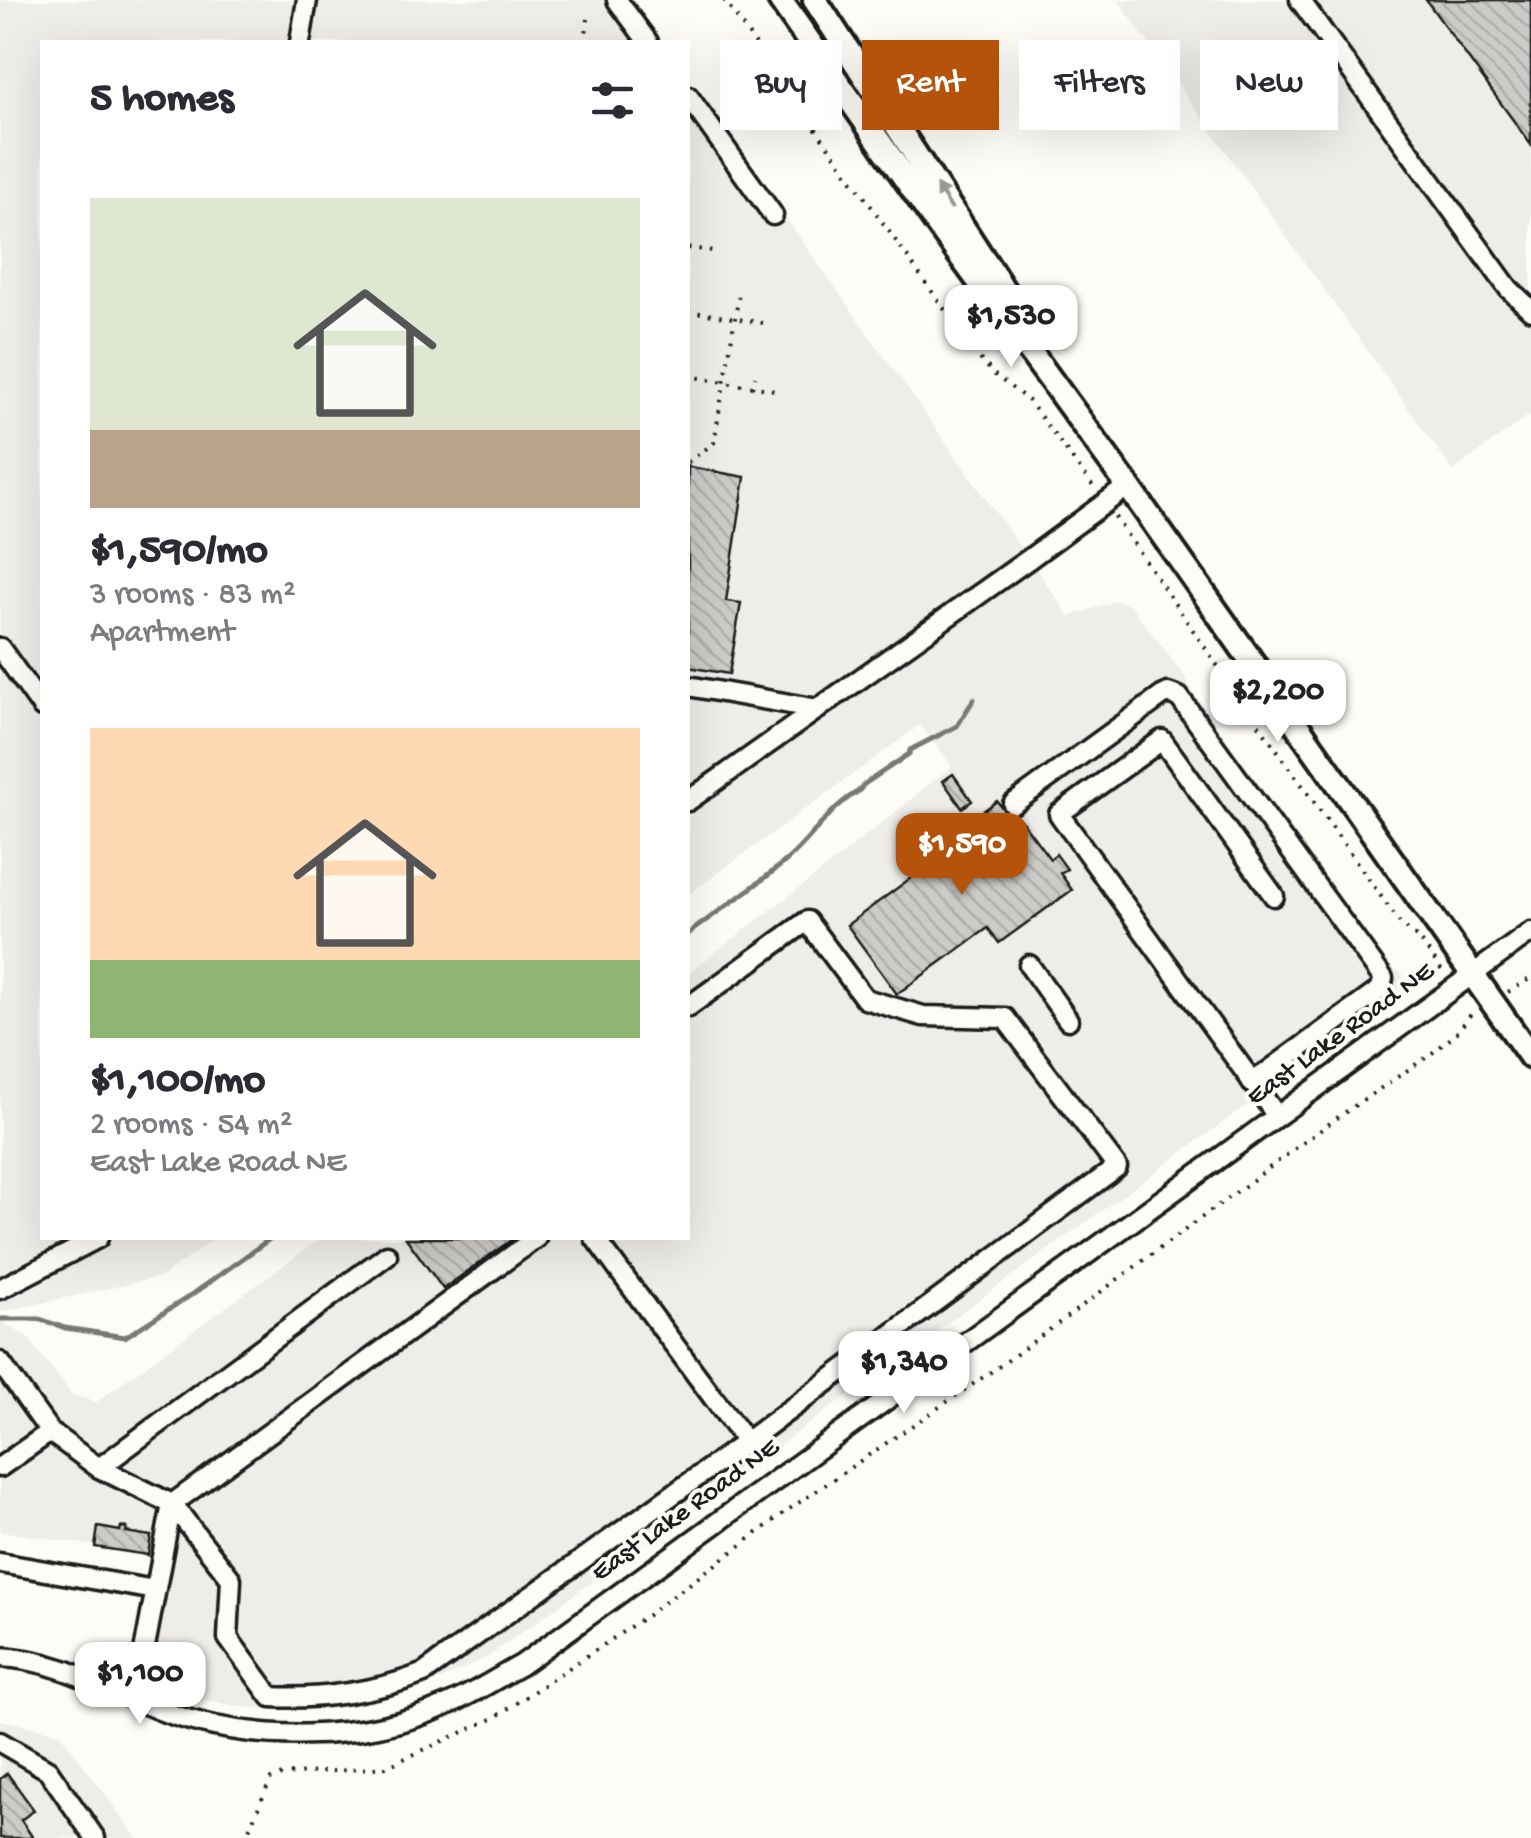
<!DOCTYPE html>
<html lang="en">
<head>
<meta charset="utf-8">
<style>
  body { margin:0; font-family:"Gochi Hand",sans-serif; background:#f7f7f7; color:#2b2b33; height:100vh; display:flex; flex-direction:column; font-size:38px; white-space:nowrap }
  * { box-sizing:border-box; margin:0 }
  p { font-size:32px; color:#7c7c81 }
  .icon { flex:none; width:55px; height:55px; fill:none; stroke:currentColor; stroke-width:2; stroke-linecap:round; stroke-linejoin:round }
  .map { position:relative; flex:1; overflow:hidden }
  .details { position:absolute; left:40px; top:40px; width:650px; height:1200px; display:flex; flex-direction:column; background:#fff; border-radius:0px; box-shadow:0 10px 40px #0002 }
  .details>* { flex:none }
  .guide { position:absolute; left:720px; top:40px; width:660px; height:90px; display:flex; gap:20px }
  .price { position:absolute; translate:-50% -85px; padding:0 22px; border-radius:20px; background:#fff; color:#222; font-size:32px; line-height:65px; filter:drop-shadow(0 2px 5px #0008) }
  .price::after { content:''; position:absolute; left:50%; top:60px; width:30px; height:22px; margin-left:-15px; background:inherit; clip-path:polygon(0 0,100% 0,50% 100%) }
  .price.selected { background:#b45309; color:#fff }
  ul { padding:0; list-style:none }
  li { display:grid; align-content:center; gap:20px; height:530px; padding:0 50px }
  li span { display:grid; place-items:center; height:310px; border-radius:0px; color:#555 }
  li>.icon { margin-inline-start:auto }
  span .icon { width:180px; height:180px; fill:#fffc; stroke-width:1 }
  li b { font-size:42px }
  h2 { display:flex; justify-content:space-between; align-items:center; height:120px; padding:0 50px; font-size:42px }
  .pill { padding:0 35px; border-radius:0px; background:#fff; box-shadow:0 10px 40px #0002; font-size:35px; line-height:90px }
  .pill.selected { background:#b45309; color:#fff }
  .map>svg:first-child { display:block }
  .built { fill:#eeede9 }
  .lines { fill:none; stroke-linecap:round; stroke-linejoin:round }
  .stream { stroke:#797876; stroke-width:5 }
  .building { fill:url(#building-back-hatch); stroke:#1c1c1c; stroke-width:2.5 }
  .minor-casing { stroke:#1c1c1c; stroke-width:25 }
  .major-casing { stroke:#1c1c1c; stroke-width:30 }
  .path { stroke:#1c1c1c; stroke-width:4; stroke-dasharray:2.5 8; stroke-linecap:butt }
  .minor { stroke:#fdfcf7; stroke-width:18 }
  .major { stroke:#fdfcf7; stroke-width:22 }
  .oneway { fill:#989794 }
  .labels { text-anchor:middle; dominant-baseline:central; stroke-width:8; stroke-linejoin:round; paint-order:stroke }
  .street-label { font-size:28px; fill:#1c1c1c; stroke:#fdfcf7 }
</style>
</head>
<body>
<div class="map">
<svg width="1531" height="1838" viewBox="0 0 1531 1838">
  <defs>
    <pattern id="building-back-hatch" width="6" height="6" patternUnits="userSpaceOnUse" patternTransform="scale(2.5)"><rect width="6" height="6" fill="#cccbc8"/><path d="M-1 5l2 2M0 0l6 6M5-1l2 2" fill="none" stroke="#afaeab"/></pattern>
  </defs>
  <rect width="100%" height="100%" fill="#fdfcf7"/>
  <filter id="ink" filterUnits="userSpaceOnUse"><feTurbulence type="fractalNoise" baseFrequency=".01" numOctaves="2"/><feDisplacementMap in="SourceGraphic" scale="20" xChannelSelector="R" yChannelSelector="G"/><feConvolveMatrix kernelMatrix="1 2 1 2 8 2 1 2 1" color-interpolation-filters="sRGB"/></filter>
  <g filter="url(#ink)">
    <!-- built -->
    <path class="built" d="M0 0H630L660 42H42V1238H216L161 1277 0 1312Z
      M1118 0H1531V414L1453 471Z
      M688 81 1070 617 1118 600 1131 606 1183 674 1196 697 1390 966 1403 974 1405 985 1398 995 488 1657 425 1687 378 1701 333 1709 283 1710 240 1707 193 1697 152 1682 171 1558 0 1531V1321L27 1336 72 1395 96 1402 321 1238H688V973L827 867 952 766 920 725 688 895Z
      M0 1720 60 1733 137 1838H0Z"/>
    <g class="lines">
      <!-- stream -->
      <path class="stream" d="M688 934C720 909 756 887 788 859 813 837 831 806 859 791L863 785 909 754 910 750 957 726 974 699
        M0 1319H40L65 1328 125 1337 193 1294 271 1238"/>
    </g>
    <!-- building -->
    <path class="building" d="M1426 0H1531V145Z
      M688 465 690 467 745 477 726 601 741 603 729 674 688 667Z
      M953 774 972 801 962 808 943 781Z
      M997 801 1015 825 1021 820 1050 859 1056 854 1067 869 1060 873 1072 890 999 943 988 928 897 994 847 925 938 858 951 834Z
      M406 1238H514L443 1289Z
      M98 1527 120 1531 121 1527 127 1528 126 1532 151 1536 148 1555 95 1547Z
      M7 1773 34 1810 21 1820 33 1838H0V1779Z"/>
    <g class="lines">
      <!-- minor casing -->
      <g class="minor-casing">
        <path id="minor" d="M617 0 648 42
          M1300 0 1509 289 1531 310
          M300 42 307 0
          M688 96 773 215
          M0 648 42 707
          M688 686 818 709
          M688 801 1029 559 1128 486
          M1013 804 1162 696 1168 693 1179 697 1383 978 1381 989 1252 1083
          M1274 896 1162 740 1059 814 1277 1116
          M1029 965 1068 1020
          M595 1238 746 1442
          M0 1289 98 1238
          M0 1362 50 1432 99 1468 172 1504 536 1238
          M0 1467 50 1432
          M99 1468 387 1255
          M0 1563 155 1590
          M0 1657C59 1659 111 1692 165 1712 251 1743 363 1743 447 1705 473 1694 497 1678 521 1665L1531 932
          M135 1699 172 1504 231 1579 228 1638 271 1697C319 1700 380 1691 424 1673L746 1442 1117 1167 1005 1018 923 1016 865 999 807 921 688 1007
          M0 1742 48 1770 95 1838"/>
      </g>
      <!-- major casing -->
      <g class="major-casing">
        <path id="major" d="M780 0 937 224 1128 486 1531 1057
          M815 0 1008 297"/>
      </g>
      <!-- path -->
      <path class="path" d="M724 0 980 359 996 376 1028 400 1095 489
        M585 42 588 19
        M688 248 713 251
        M688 311 763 323
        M688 376 774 390
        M752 387 755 376
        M688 462 714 443 739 294
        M1115 517 1228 681 1400 923 1421 941 1445 975
        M1508 992 1531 978
        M245 1838 271 1779 282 1775 386 1767 494 1718 648 1615 788 1510 1007 1361 1341 1115 1427 1057 1455 1035 1471 1014"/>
      <!-- minor -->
      <use href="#minor" class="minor"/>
      <!-- major -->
      <use href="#major" class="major"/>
    </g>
    <!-- one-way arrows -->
    <defs><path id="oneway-solid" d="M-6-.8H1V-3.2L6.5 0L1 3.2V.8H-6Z" transform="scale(2.5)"/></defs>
    <use class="oneway" href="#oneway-solid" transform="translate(944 197) rotate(-122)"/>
  </g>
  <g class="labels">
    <!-- street labels -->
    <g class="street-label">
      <text transform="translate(1341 1035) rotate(-36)">East Lake Road NE</text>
      <text transform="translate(686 1511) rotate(-36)">East Lake Road NE</text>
    </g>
  </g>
</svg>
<b class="price" style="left:1011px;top:370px">$1,530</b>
<b class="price" style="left:1278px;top:745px">$2,200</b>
<b class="price selected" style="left:962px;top:898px">$1,590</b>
<b class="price" style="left:904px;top:1416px">$1,340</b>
<b class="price" style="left:140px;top:1727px">$1,100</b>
<div class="guide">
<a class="pill">Buy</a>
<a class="pill selected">Rent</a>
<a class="pill">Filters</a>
<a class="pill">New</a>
</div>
<section class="details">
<h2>5 homes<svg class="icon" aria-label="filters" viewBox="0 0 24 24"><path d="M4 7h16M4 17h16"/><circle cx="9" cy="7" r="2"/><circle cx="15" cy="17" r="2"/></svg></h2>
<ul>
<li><span style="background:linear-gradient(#dfe7d0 75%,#b9a48a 0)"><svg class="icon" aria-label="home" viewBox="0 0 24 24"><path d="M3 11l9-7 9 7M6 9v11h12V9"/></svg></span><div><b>$1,590/mo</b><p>3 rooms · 83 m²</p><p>Apartment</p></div></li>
<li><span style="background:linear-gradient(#ffd9b3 75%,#8fb573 0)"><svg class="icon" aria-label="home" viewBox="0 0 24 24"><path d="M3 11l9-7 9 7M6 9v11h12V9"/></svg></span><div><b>$1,100/mo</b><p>2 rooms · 54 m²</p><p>East Lake Road NE</p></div></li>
</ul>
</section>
</div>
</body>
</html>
